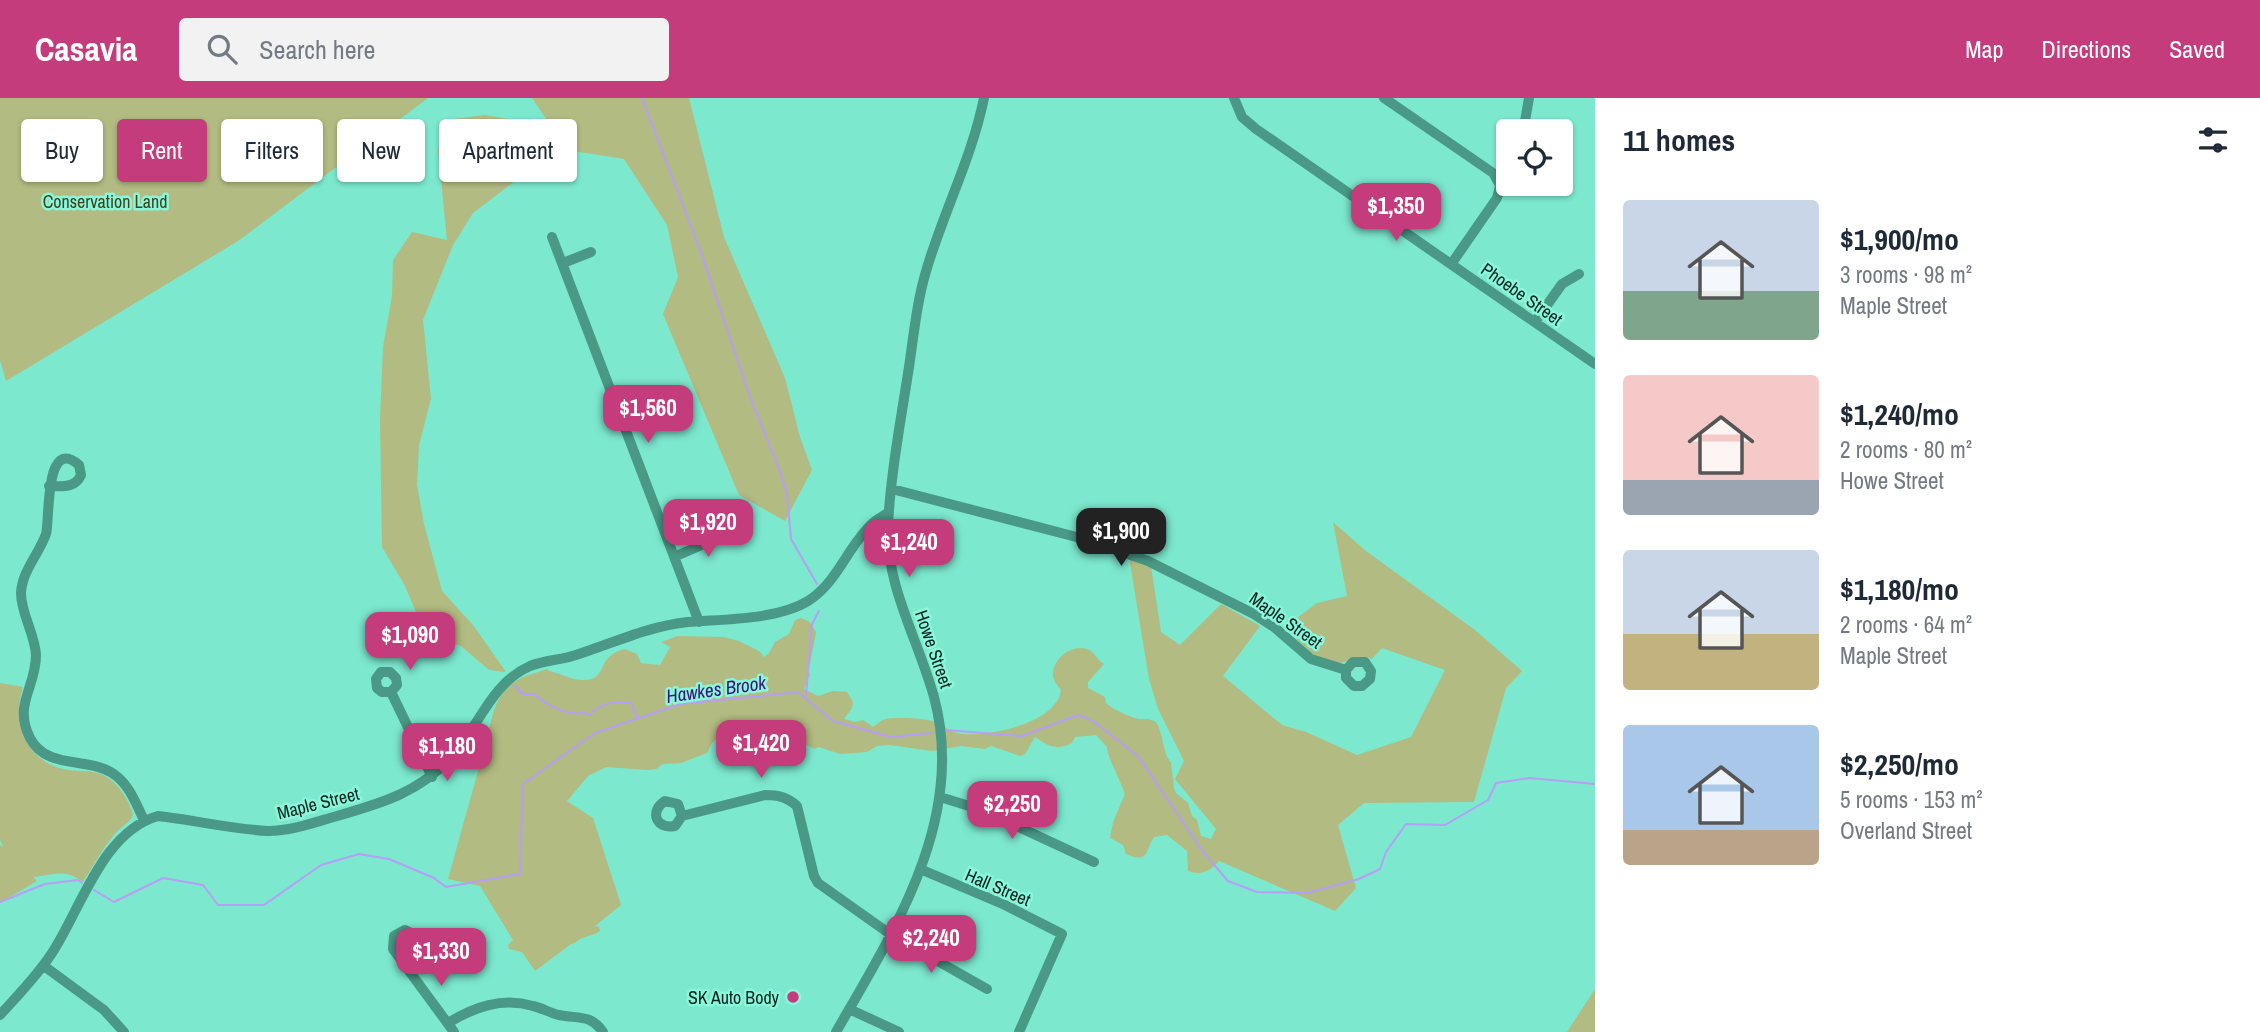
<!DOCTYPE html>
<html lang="en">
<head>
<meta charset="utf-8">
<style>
  body { margin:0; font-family:"Archivo Narrow",sans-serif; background:#f2f2f3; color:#1f2937; height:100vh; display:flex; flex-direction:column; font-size:26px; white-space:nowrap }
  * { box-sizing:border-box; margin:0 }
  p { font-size:23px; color:#747a83 }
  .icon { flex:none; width:38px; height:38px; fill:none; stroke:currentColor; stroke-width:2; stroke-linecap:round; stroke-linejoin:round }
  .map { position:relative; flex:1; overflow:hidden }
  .panel { display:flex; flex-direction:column; background:#fff; width:665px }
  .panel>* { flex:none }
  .top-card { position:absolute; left:21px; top:21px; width:665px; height:63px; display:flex; gap:14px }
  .fabs { position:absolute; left:1496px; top:21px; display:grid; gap:14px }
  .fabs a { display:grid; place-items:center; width:77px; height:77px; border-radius:7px; background:#fff; box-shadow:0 2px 5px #0004; font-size:35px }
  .price { position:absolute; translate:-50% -60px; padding:0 16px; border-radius:14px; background:#c43c7b; color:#fff; font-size:23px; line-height:46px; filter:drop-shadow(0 2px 4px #0008) }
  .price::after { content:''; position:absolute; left:50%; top:42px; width:21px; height:16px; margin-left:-10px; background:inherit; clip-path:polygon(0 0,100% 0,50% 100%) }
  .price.active { background:#222; color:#fff }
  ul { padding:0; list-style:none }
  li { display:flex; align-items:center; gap:21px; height:175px; padding:0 28px }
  li span { display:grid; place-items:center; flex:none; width:196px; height:140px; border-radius:7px; color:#555 }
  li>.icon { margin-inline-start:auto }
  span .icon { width:84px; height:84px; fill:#fffc; stroke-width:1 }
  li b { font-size:30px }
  h2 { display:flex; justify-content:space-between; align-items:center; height:84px; padding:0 28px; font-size:30px }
  .pill { padding:0 24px; border-radius:7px; background:#fff; box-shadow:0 2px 5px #0004; font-size:24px; line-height:63px }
  .pill.active { background:#c43c7b; color:#fff }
  header { display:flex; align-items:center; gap:42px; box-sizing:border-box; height:98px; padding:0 35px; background:#c43c7b; color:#fff }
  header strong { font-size:33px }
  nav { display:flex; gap:38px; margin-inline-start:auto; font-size:24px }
  .search { width:490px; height:63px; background:#f2f2f3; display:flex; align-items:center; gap:18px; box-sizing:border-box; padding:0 24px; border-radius:7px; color:#747a83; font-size:26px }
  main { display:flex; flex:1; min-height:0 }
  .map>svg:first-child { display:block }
  .green { fill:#b2bb81 }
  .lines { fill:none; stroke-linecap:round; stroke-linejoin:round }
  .stream { stroke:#b79ef7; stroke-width:2 }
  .minor { stroke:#499986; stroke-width:10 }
  .poi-dot { fill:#c43c7b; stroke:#8af6db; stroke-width:2.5 }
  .labels { text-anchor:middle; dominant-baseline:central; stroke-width:5; stroke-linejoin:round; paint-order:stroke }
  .park-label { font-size:18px; fill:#3d4319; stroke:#8af6db }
  .street-label { font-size:18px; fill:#01251e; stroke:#8af6db }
  .poi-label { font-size:18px; fill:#01251e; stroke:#8af6db; text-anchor:end }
  .water-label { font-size:19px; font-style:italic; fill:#3f137a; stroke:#8af6db }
</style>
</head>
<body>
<header>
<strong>Casavia</strong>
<div class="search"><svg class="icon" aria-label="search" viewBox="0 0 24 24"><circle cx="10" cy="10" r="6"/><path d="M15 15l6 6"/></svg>Search here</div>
<nav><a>Map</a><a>Directions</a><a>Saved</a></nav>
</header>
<main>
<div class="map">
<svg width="1595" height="934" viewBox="0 0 1595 934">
  <rect width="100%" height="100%" fill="#7ce8ce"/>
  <!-- green -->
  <path class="green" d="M0 0H428L238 143 6 283 0 262Z
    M532 0H689L724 139 785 280 800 339 812 372 785 423 739 397 663 216 678 179 667 127 624 61 567 52 563 47 543 66 511 86 473 115 453 147 423 222 431 301 419 347 417 387 424 426 442 493 473 527 506 574 489 572 461 548 432 538 419 521 404 486 382 449 380 321 383 249 392 198 393 162 412 134 447 142 438 51 454 21 485 17 514 22 538 40 563 46Z
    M1333 424 1366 453 1475 532 1522 573 1506 590 1474 704 1364 705 1338 727 1356 790 1335 813 1219 763C1210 773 1201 778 1188 773L1187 753 1167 737 1154 739C1145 753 1149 766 1126 756L1123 747 1110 740 1113 724 1125 696C1121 684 1107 658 1107 649L1096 637 1075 639 1072 645C1057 653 1048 648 1035 639L1025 656 1020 658 991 648 985 651 961 648 932 653 889 647 877 648 867 654 840 656 819 649 814 651C791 638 791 632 763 646L744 639 721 638 712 645 707 655 681 665 663 666 656 671 648 672 606 669 588 678 567 703 593 720 621 807 595 828 599 829 600 833C593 838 590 837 583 840 578 841 577 845 571 846L535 873 522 854 509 851 508 847 513 842 480 788 448 781 478 673 475 665C497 636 483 601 521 580 529 576 539 574 548 571L549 573C560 575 572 582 582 582 610 583 594 558 625 551L637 556 641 565 660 567 670 549 661 544 678 538 724 539 739 543 759 553 764 559 769 555 775 544 789 536 795 522 801 520 810 524 816 534 810 566 807 570 810 576 804 591 818 598 833 593 847 594 853 604 852 610 844 621 855 624 863 622 873 629C877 626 881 622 886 621 896 619 926 620 935 624 946 629 951 635 964 636 991 638 1057 625 1061 592 1058 588 1054 584 1053 578 1052 561 1071 546 1087 551 1095 554 1097 562 1104 566L1088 584V590L1105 599 1106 605C1111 610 1131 620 1139 621 1147 621 1149 620 1156 624 1164 637 1162 654 1171 665L1174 690 1176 695 1188 705 1192 718 1197 722 1201 738 1211 741 1216 731 1175 681 1184 663 1158 611 1149 581 1129 459 1151 468 1161 534 1180 547 1221 506 1260 528 1223 578 1282 627 1306 634 1357 657 1411 639 1445 572 1382 550 1372 561C1358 555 1353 562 1340 565 1319 569 1298 541 1285 529L1317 505 1347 498Z
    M0 585 23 589C12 622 25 662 63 671 77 674 92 671 105 678 119 686 129 702 133 717 130 725 120 729 114 737 102 751 93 768 83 784 65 770 54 777 33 779L37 783 0 805V747L3 749 0 742Z
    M1595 891V934H1567Z"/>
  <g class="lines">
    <!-- stream -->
    <path class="stream" d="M642 0 699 149 751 301 780 373 787 396 791 441 817 486
      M515 588 523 596H534C548 608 567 618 585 615L590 617C602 604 614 603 631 605L638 621
      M806 597 812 526 819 513
      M946 632 1022 638 1078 617 1093 623 1138 658 1204 755 1228 783 1257 794 1307 795 1359 781 1380 771 1386 754 1406 726 1445 727 1488 702 1496 685 1530 680 1595 686
      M94 792 114 804 163 780 203 787 218 807H264L321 767 359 756 389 761 434 780 446 789 520 776 523 686 595 635 680 606 798 594 833 623 891 639 932 635
      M0 804 45 786 78 782 82 785"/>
    <!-- minor -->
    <path class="minor" d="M1234 0 1242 19 1256 31 1595 266
      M1384 0 1493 75 1500 87
      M1519 33 1525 23 1529 0
      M552 139 699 524
      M563 165 591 154
      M1452 165 1497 100 1508 58
      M1535 224 1562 186 1579 176
      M49 388C61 388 75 391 81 377L79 367C44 336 50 424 46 436 39 456 22 473 21 495 21 516 35 536 36 557 36 590 13 606 30 640 47 673 91 658 115 677 130 688 136 706 144 722
      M892 391 1088 442 1148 463 1254 516 1274 529 1311 561 1346 572 1353 564H1365L1371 573 1370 581 1362 588H1354L1346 580V572
      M674 459 729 435
      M391 594H382L377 590 376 581 381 574H390L396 580 397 587 391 594 432 679
      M940 699 982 712 1094 764
      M682 718 675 728C656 732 649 713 665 703L678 706 682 718 765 697C778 697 787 699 797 708L814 778 818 785 890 836 987 891
      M920 771 1005 807 1062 836 1019 934
      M402 863C411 856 421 850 415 837L405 832 394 838 393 851 454 934
      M44 868 104 912 124 934
      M849 911 899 934
      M0 917C18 897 37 878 52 855 81 811 102 734 158 718 194 722 231 731 268 733 289 733 310 726 330 720 379 706 421 695 455 655 480 625 492 585 530 568 545 562 561 562 576 557 613 545 649 528 688 524 724 521 777 522 808 503 838 484 847 449 872 426 877 421 884 418 889 414
      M448 925C474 909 502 899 533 908 542 910 550 915 559 917 578 921 591 916 603 934
      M836 934C894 833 967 720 934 599 918 541 885 487 888 426 891 374 901 321 909 269 914 235 917 202 927 170 944 113 972 59 984 0"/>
  </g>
  <!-- markers -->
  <circle class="poi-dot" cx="793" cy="899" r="7"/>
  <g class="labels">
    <!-- park labels -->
    <g class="park-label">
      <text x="105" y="103">Conservation Land</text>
    </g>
    <!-- street labels -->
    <g class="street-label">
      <text transform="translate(1522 196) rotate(35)">Phoebe Street</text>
      <text transform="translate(1286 522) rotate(35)">Maple Street</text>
      <text transform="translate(934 551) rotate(71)">Howe Street</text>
      <text transform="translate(318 705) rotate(-14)">Maple Street</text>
      <text transform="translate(998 789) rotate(23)">Hall Street</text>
    </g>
    <!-- poi labels -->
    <g class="poi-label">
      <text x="779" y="899">SK Auto Body</text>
    </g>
    <!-- water labels -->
    <g class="water-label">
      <text transform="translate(716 591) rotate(-8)">Hawkes Brook</text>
    </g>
  </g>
</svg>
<div class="fabs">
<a><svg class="icon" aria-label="locate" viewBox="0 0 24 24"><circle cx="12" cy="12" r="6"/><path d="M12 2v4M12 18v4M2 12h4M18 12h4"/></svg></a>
</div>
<b class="price" style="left:1396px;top:145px">$1,350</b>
<b class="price" style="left:648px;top:347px">$1,560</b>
<b class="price" style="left:708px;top:461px">$1,920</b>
<b class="price active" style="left:1121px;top:470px">$1,900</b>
<b class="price" style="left:909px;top:481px">$1,240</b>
<b class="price" style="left:410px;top:574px">$1,090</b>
<b class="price" style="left:761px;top:682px">$1,420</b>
<b class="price" style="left:447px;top:685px">$1,180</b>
<b class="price" style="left:1012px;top:743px">$2,250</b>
<b class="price" style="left:931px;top:877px">$2,240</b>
<b class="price" style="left:441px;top:890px">$1,330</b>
<div class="top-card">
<a class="pill">Buy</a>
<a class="pill active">Rent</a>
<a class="pill">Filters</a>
<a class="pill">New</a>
<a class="pill">Apartment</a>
</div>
</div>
<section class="panel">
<h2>11 homes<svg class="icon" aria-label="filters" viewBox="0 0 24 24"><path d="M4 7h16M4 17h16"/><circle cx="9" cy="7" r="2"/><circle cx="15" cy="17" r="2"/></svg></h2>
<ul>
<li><span style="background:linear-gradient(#c9d6e8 65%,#7fa58c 0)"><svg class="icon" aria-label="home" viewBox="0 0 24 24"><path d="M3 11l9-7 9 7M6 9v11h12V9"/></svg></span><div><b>$1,900/mo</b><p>3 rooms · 98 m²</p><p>Maple Street</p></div></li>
<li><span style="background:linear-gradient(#f6c9c9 75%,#9aa5b1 0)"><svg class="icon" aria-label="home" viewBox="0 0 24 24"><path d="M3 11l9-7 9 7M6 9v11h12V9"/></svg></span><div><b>$1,240/mo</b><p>2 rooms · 80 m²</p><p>Howe Street</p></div></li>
<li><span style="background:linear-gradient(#c9d6e8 60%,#c2b280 0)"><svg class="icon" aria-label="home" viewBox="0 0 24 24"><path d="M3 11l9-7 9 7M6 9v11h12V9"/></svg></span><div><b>$1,180/mo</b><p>2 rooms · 64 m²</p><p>Maple Street</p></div></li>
<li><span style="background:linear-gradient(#a9c7e8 75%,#b9a48a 0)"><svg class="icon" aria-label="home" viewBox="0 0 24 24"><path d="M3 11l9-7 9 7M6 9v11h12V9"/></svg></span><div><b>$2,250/mo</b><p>5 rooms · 153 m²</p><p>Overland Street</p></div></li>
</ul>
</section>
</main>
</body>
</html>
